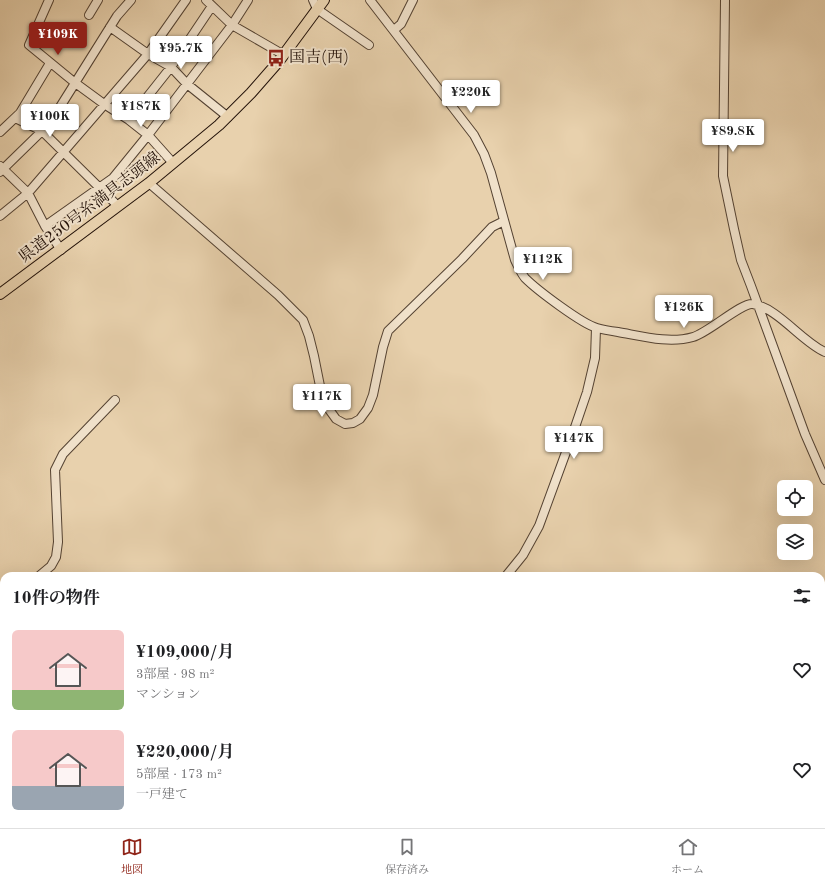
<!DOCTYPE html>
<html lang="ja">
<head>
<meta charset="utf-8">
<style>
  body { margin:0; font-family:"Old Standard TT","Noto Serif JP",serif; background:#f2f2f2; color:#202124; height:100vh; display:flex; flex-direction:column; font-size:15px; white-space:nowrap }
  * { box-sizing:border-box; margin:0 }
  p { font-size:13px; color:#757577 }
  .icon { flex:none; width:22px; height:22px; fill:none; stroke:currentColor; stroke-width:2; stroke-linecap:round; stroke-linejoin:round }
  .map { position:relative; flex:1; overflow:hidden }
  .sheet { position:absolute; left:0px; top:572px; width:825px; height:256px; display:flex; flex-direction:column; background:#fff; border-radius:12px 12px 0 0; box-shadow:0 4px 16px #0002 }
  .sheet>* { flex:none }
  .fabs { position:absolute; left:777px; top:480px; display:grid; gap:8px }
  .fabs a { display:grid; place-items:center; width:36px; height:36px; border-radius:6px; background:#fff; box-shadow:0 4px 16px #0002; font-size:20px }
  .price { position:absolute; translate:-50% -34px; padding:0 9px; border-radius:4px; background:#fff; color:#222; font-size:13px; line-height:26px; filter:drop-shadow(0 1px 2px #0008) }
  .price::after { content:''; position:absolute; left:50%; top:24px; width:12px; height:9px; margin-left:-6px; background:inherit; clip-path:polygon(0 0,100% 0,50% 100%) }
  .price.on { background:#8f2418; color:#fff }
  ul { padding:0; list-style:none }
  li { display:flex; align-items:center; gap:12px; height:100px; padding:0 12px }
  li span { display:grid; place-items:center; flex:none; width:112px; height:80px; border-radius:6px; color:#555 }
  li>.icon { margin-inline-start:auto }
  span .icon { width:48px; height:48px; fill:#fffc; stroke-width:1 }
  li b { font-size:17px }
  h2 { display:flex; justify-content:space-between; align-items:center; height:48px; padding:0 12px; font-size:17px }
  .menu { display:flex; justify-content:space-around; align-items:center; height:56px; border-top:1px solid #e0e0e0; background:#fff; font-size:11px; color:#757577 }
  .menu a { display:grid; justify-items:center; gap:2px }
  .menu .on { color:#8f2418 }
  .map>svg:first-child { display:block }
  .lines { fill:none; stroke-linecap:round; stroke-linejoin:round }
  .minor-casing { stroke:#544232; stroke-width:10 }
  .major-casing { stroke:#231209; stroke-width:12 }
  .minor { stroke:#f0e1ca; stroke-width:8 }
  .major { stroke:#e8d1ad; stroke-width:10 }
  .labels { text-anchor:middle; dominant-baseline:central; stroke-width:4; stroke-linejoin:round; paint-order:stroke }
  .poi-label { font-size:16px; fill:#231209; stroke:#f0e1ca; text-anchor:start }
  .street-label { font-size:16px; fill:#231209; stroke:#f0e1ca }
</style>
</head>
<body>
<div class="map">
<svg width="825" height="828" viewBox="0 0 825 828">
  <rect width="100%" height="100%" fill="#e8d1ad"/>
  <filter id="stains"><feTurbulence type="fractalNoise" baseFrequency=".005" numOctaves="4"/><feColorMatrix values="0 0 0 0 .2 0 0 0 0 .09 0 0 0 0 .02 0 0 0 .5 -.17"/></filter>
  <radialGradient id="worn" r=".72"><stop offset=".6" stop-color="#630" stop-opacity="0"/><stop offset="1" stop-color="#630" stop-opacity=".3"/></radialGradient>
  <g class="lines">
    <!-- minor casing -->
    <g class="minor-casing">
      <path id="minor" d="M49 0 29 45 74 82 104 104 129 120 148 135 173 163
        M206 0 232 25 284 55
        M313 0 317 9 369 45
        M370 0 474 135 484 154 491 173 515 260C518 266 521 273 525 278 537 290 582 324 597 328 604 330 611 331 618 332 641 336 669 344 693 337 708 333 742 302 753 304 778 308 802 342 825 352
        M725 0 723 176 734 229 741 260 751 286 805 434 825 480
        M89 15 98 0
        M110 27 148 54 171 67 187 84 228 117
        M394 30 401 24 413 0
        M15 118 42 131 118 206
        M129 120 171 67 212 6
        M0 132 20 113 50 63
        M0 166 28 193 45 226 61 250
        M0 172 42 131 60 107 117 16 131 0
        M149 183 278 295 303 320 309 336 314 356 323 401 336 419 345 424 353 423 360 419 368 408 373 395 383 347 388 331 462 259 492 227 504 221
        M0 216 28 193 148 54 186 0
        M45 226 113 178 148 135 232 25 248 0
        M39 576 51 566 56 557 58 542 55 470 63 454 115 400
        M506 576 523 555 539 526 573 433 587 392 595 358 596 328
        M0 606 4 603
        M0 720 4 721
        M821 738 825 734
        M612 824 616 828
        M428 828 431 824
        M732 828 737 824"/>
    </g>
    <!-- major casing -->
    <g class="major-casing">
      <path id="major" d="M0 294 149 183 219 125 251 93 279 61 324 0"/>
    </g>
    <!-- minor -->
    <use href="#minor" class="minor"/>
    <!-- major -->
    <use href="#major" class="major"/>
  </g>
  <!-- icons -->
  <defs>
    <g id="bus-bare" transform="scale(1.38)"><path d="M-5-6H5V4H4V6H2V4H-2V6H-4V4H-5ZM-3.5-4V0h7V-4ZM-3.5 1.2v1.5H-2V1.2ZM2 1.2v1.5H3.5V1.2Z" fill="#8f2418" stroke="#f0e1ca" stroke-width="2.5" paint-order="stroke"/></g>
  </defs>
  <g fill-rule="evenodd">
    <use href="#bus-bare" x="276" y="58"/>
  </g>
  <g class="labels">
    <!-- poi labels -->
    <g class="poi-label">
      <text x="289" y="58">国吉(西)</text>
    </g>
    <!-- street labels -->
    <g class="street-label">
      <text transform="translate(90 208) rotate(-37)">県道250号糸満具志頭線</text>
    </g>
  </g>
  <rect width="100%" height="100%" filter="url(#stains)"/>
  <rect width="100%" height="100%" fill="url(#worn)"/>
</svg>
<div class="fabs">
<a><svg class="icon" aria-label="locate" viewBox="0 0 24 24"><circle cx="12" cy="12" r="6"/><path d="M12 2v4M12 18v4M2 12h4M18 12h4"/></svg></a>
<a><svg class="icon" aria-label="layers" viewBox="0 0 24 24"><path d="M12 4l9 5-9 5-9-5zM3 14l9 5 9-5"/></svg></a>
</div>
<b class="price on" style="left:58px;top:56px">¥109K</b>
<b class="price" style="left:181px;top:70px">¥95.7K</b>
<b class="price" style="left:471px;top:114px">¥220K</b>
<b class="price" style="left:141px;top:128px">¥187K</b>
<b class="price" style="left:50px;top:138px">¥100K</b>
<b class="price" style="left:733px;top:153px">¥89.8K</b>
<b class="price" style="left:543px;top:281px">¥112K</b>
<b class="price" style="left:684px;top:329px">¥126K</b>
<b class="price" style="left:322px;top:418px">¥117K</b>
<b class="price" style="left:574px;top:460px">¥147K</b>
<section class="sheet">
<h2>10件の物件<svg class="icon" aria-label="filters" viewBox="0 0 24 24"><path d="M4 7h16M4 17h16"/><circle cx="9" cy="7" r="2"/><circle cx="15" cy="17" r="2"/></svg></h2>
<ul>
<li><span style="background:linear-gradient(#f6c9c9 75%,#8fb573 0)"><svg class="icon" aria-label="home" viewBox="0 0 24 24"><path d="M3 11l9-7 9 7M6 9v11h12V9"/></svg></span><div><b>¥109,000/月</b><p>3部屋 · 98 m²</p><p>マンション</p></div><svg class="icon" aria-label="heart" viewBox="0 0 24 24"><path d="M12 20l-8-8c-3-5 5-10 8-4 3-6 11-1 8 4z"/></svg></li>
<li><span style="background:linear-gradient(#f6c9c9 70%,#9aa5b1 0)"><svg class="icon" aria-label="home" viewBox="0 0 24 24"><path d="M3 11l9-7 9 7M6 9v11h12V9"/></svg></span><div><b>¥220,000/月</b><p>5部屋 · 173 m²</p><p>一戸建て</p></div><svg class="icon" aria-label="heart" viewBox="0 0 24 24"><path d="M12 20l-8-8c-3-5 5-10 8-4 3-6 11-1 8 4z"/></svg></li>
</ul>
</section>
</div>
<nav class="menu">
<a class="on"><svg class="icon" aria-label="map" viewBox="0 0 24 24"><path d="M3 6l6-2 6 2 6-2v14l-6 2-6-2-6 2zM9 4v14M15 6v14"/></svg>地図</a>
<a><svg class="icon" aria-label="saved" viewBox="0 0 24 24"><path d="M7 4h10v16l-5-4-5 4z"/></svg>保存済み</a>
<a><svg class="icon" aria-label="home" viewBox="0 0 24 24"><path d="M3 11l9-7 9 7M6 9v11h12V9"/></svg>ホーム</a>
</nav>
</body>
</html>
